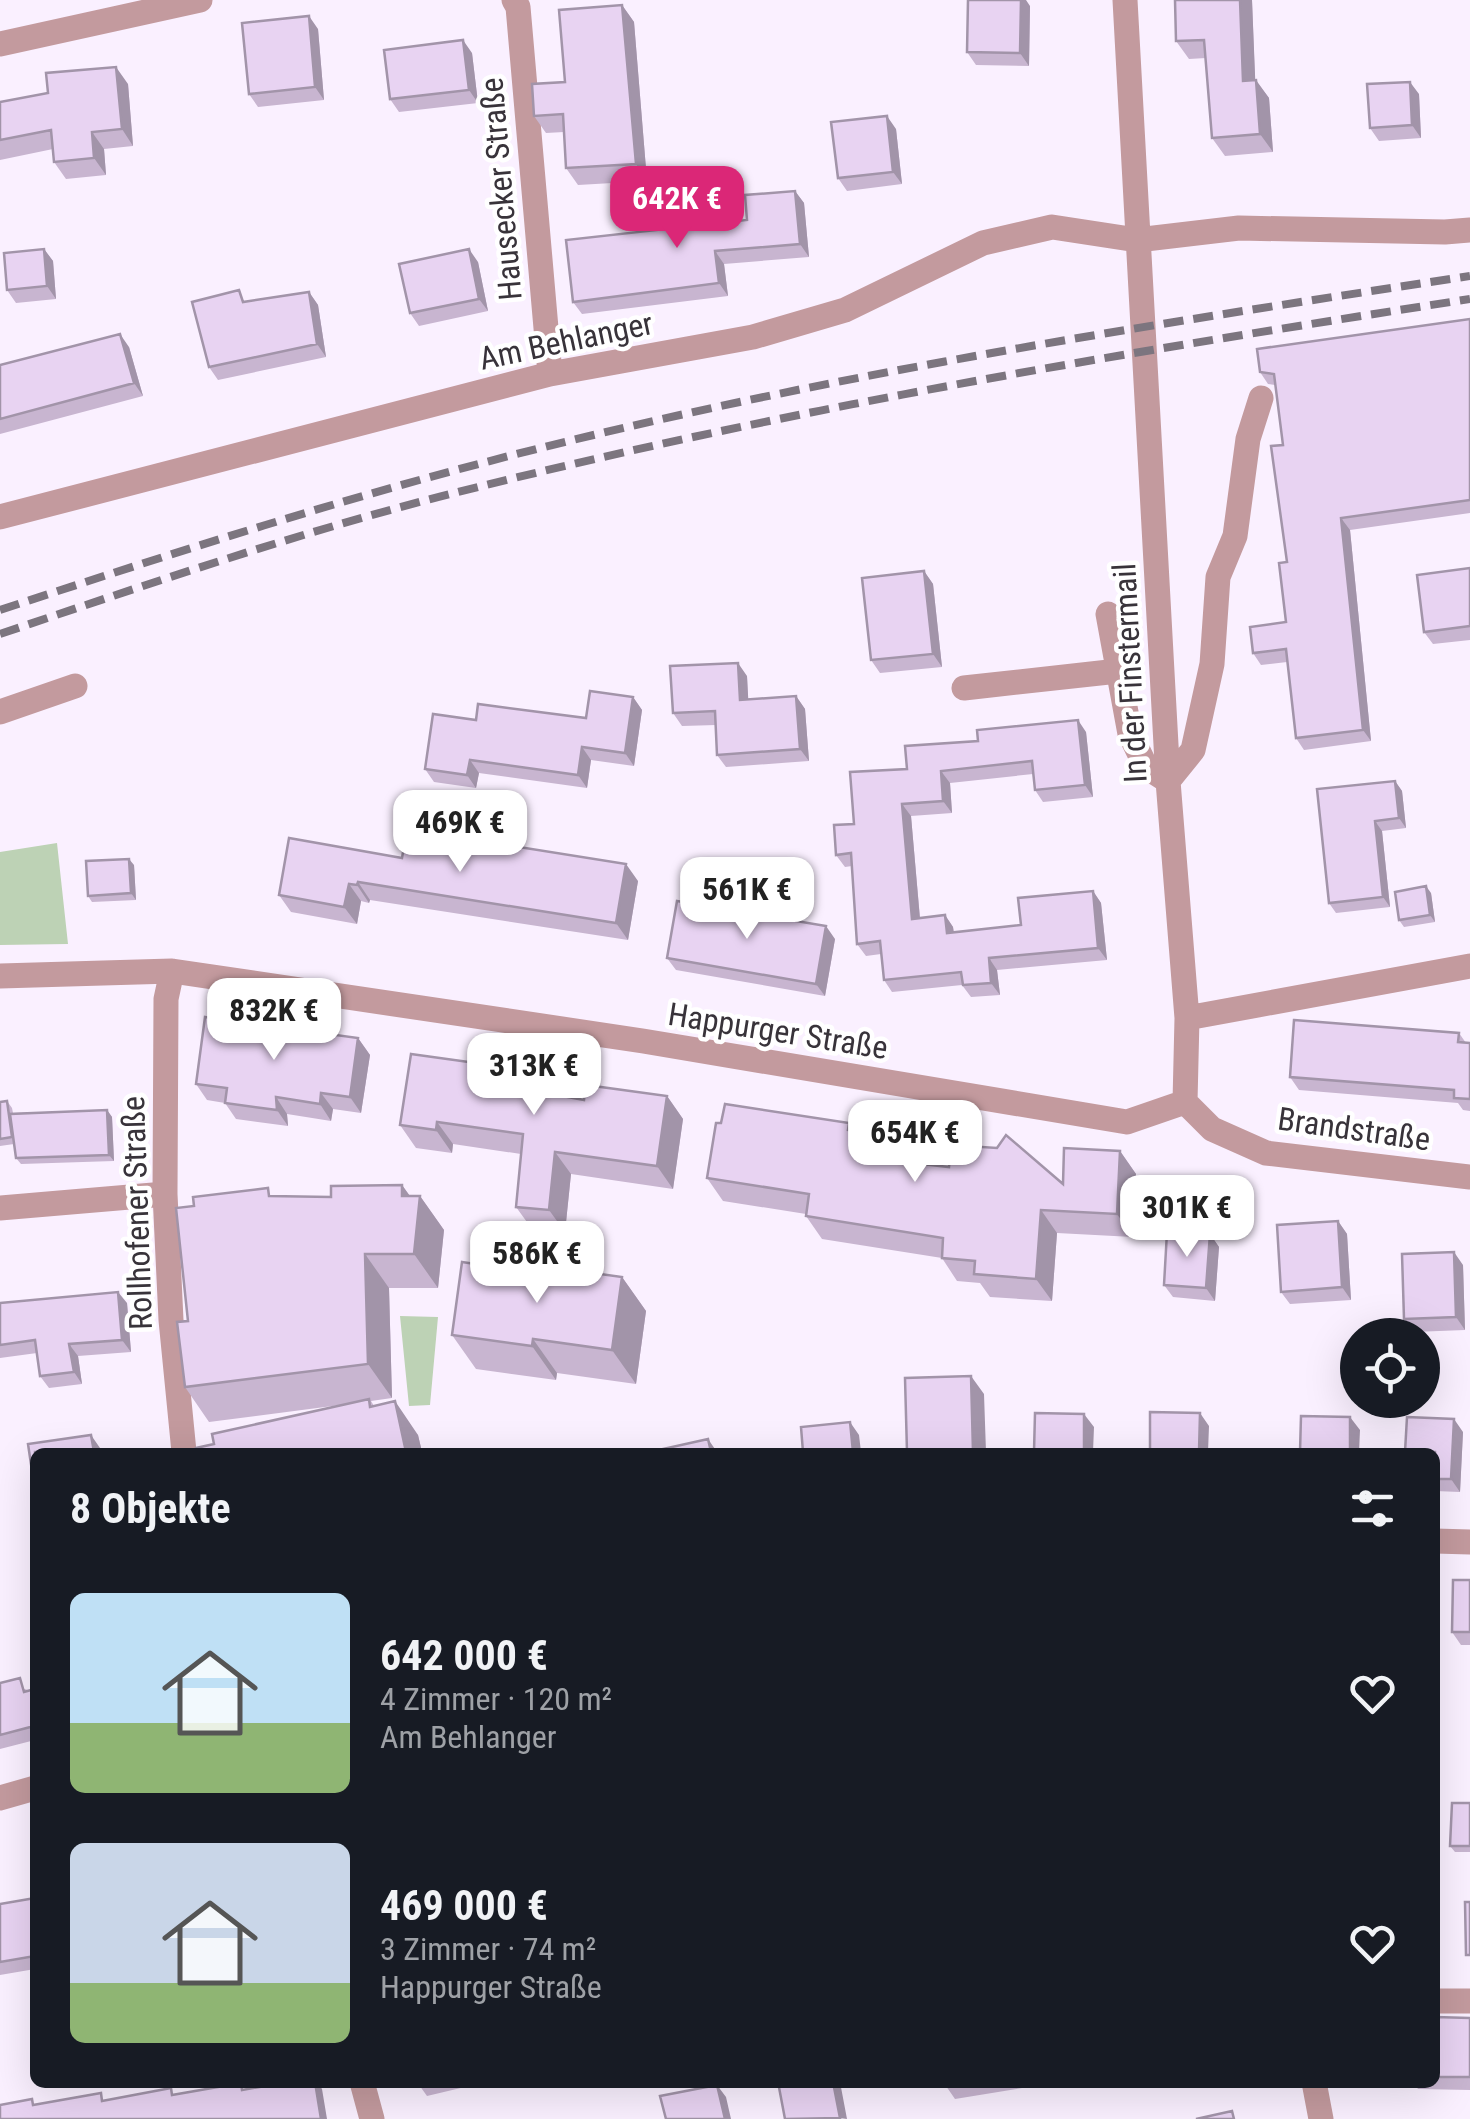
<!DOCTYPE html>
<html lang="de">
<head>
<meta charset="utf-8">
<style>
  body { margin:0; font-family:"Roboto Condensed",sans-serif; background:#20242c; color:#f1f3f6; height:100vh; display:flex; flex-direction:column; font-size:38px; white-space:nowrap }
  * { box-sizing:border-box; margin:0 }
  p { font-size:32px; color:#9ea1a6 }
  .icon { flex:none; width:55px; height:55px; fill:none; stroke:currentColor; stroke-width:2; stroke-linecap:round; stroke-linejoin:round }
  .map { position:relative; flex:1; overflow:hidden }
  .drawer { position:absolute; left:30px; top:1448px; width:1410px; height:640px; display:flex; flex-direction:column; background:#171b24; border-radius:15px; box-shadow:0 10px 40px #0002 }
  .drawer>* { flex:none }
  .fabs { position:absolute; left:1340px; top:1318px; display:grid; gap:20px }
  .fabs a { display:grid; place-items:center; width:100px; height:100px; border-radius:50%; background:#171b24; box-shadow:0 10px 40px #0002; font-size:50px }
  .price { position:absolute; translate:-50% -85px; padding:0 22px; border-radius:20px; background:#fff; color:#222; font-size:32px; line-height:65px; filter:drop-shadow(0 2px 5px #0008) }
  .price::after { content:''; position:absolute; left:50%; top:60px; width:30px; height:22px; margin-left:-15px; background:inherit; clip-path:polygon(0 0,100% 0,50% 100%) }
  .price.active { background:#db2777; color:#fff }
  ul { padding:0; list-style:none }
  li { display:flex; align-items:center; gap:30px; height:250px; padding:0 40px }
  li span { display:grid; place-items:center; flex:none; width:280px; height:200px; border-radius:15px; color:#555 }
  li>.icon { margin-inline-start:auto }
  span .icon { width:120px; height:120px; fill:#fffc; stroke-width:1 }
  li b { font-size:42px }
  h2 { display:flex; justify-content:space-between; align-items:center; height:120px; padding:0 40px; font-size:42px }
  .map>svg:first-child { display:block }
  .green { fill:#bdd2b5 }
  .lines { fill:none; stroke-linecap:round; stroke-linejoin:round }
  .minor { stroke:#c39a9e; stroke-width:25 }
  .rail { stroke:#7c757f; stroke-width:8; stroke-dasharray:20 10; stroke-linecap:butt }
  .wall { fill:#c8b5d0 }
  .shaded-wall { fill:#a294a9 }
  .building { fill:#e8d3f2; stroke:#a294a9; stroke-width:2.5 }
  .labels { text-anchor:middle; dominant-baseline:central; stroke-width:9; stroke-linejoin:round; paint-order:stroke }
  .street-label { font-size:32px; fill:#38333a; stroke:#fff }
</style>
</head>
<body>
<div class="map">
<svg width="1470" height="2119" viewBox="0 0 1470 2119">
  <rect width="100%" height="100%" fill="#faf0ff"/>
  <!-- green -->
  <path class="green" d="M57 843 68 944 0 945V852Z
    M400 1316 438 1317 430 1405 409 1406Z"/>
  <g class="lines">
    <!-- minor -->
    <path class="minor" d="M514 0 518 7 550 374
      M1125 0 1168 781 1187 1018 1185 1102
      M0 44 200 0
      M0 517 550 374 753 337 845 310 983 243 1052 227 1137 240 1239 228 1445 232 1470 230
      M1108 614 1130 734 1146 767 1168 781 1193 750 1212 664 1218 577 1235 536 1248 439 1261 398
      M964 688 1118 671
      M0 712 75 686
      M172 971 166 999 165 1194 171 1320 184 1452
      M0 976 172 971 643 1041 1127 1122 1185 1102
      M1187 1018 1470 966
      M1185 1102 1212 1129 1266 1153 1470 1177
      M0 1208 165 1194
      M1435 1541 1470 1542
      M0 1798 35 1788
      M1435 2001H1470
      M362 2082 372 2119
      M1314 2082 1321 2119"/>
    <!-- rail -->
    <path class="rail" d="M0 610C161 557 322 505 486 462 809 377 1141 326 1470 276
      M0 634C142 586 283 538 427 500 770 411 1121 353 1470 299"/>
  </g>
  <!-- wall -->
  <path class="wall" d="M1252 0 1255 80 1269 98 1273 152 1225 156 1212 138 1206 58 1189 59 1176 41Z
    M622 5 634 22 647 181 578 185 566 168 564 132 546 133 534 116 565 82Z
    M1030 6 1029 66 976 65 967 52Z
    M318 29 324 100 258 107 249 94Z
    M472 53 478 103 399 112 390 99Z
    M128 84 133 146 104 149 106 175 66 179 54 162 53 149 0 160V102Z
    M1419 94 1421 138 1379 141 1370 128Z
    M896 129 902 184 847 191 838 178Z
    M795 191 804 203 809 257 724 264 728 296 582 314 573 302 747 220Z
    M44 249 53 261 56 299 16 303 7 290Z
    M478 262 488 311 419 326 410 313Z
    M309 292 318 305 326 357 218 380 209 367 247 301Z
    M1470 319V513L1350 530 1371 741 1304 750 1296 738 1287 662 1261 665 1253 653 1286 622 1287 562 1283 445 1275 385 1268 384 1260 372Z
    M129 347 143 396 0 434V365Z
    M1470 568V640L1433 644 1424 632Z
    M924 571 933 584 942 667 880 673 871 660Z
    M747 676 748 699 796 696 805 709 809 761 726 767 717 755 716 725 682 726 673 713Z
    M633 697 642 710 634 766 591 760 587 788 479 773 476 788 434 782 425 769 476 720 586 718Z
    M1086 732 1093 797 1043 802 1035 790 1033 774 950 783 952 813 911 816 920 918 945 915 953 927 954 932 1021 925 1093 891 1101 903 1107 960 997 970 1000 995 971 997 962 985 892 992 884 980 881 954 866 956 857 944 852 866 845 867 836 855 854 824 907 769Z
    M1395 781 1402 791 1406 828 1382 831 1390 907 1336 913 1329 903Z
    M402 858 638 881 628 940 370 900 369 903 361 901 357 924 291 912 279 895Z
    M134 865 136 900 92 902 88 896Z
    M1431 893 1435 922 1404 927 1399 920Z
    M835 939 825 996 676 970 667 958Z
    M1459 1033 1466 1043H1470V1111L1463 1110 1458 1103 1299 1090 1290 1077Z
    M358 1038 370 1055 361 1113 333 1109 331 1121 287 1114 288 1126 236 1119 225 1103 207 1100 196 1084Z
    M549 1094 584 1100 667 1096 683 1119 673 1189 571 1174 565 1232 532 1229 516 1207 521 1154 453 1144 452 1153 416 1148 400 1125Z
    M7 1101 12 1108 13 1113 107 1110 112 1117 114 1161 21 1164 16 1158 14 1144 0 1146V1102Z
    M849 1123 855 1131 905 1159V1162L1063 1184 1120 1151 1136 1174 1133 1237 1057 1233 1052 1301 990 1297 980 1283 957 1281 942 1258 822 1239 806 1216V1214L723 1201 707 1178Z
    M402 1185 410 1196H420L444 1230 438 1288H389L392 1398 371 1401 374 1406 418 1435 422 1452H197L214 1444 348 1404 209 1422 185 1387 194 1206 274 1196 331 1197Z
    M1338 1221 1347 1234 1351 1300 1290 1304 1281 1292Z
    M1210 1234 1219 1247 1215 1301 1173 1297 1164 1285Z
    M1463 1265 1465 1330 1413 1332 1404 1319Z
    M542 1274 622 1277 646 1311 636 1384 557 1373 556 1380 476 1369 452 1335Z
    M0 1303H127L131 1352 78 1356 82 1384 49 1388 40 1376 37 1353 0 1358Z
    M1463 1432 1460 1492 1435 1491V1452Z
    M1470 1580V1645H1461L1452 1632Z
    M0 1683 28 1690 35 1688V1740L0 1749Z
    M1470 1803V1852H1455L1450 1846Z
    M35 1898V1969L0 1975V1904Z
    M1435 2017 1470 2018V2090L1418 2089 1413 2082H1435Z
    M417 2082H486L427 2096Z
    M945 2082H1028V2087L955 2099 946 2086Z"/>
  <!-- shaded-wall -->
  <path class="shaded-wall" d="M1021 0H1026L1030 6 1029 66 1020 53Z
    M1240 0H1252L1256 99 1243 81Z
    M622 5 634 22 647 181 636 164Z
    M309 16 318 29 324 100 315 87Z
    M463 40 472 53 478 103 469 90Z
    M116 67 128 84 133 146 122 129Z
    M1256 80 1269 98 1273 152 1260 134Z
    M1410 82 1419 94 1421 138 1412 125Z
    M887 116 896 129 902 184 893 172Z
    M92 132 104 149 106 175 94 158Z
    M795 191 804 203 809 257 800 244Z
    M44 249 53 261 56 299 47 286Z
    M469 249 478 262 488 311 479 299Z
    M715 251 724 264 728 296 719 283Z
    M309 292 318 305 326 357 317 344Z
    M120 334 129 347 143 396 134 383Z
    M1341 518 1350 530 1371 741 1363 730Z
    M924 571 933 584 942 667 933 654Z
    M738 663 747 676 749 713 740 700Z
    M796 696 805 709 809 761 800 749Z
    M633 697 642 710 634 766 625 753Z
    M1078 720 1086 732 1093 797 1085 785Z
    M582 747 591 760 587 788 578 775Z
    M470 760 479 773 476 788 467 775Z
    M941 771 950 783 952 813 943 801Z
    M1395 781 1402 791 1406 828 1399 818Z
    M902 804 911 816 921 931 912 919Z
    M1375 821 1382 831 1390 907 1383 897Z
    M129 859 134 865 136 900 131 893Z
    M626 864 638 881 628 940 616 923Z
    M358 882 370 900 369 903 357 885Z
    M349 884 361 901 357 924 344 907Z
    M1426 886 1431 893 1435 922 1430 915Z
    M1093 891 1101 903 1107 960 1098 948Z
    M945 915 953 927 955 945 947 933Z
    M826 926 835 939 825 996 816 984Z
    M989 958 997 970 1000 995 991 983Z
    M358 1038 370 1055 361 1113 350 1097Z
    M533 1071 549 1094 530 1090Z
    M321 1093 333 1109 331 1121 320 1104Z
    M667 1096 683 1119 673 1189 657 1166Z
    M276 1097 287 1114 288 1126 277 1110Z
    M107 1110 112 1117 114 1161 109 1155Z
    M437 1122 453 1144 452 1153 436 1130Z
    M890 1136 905 1159 902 1183 886 1160Z
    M1120 1151 1136 1174 1133 1237 1117 1214Z
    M555 1152 571 1174 565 1232 549 1210Z
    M402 1185 419 1209 420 1196 444 1230 438 1288 414 1254 402 1196Z
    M1041 1210 1057 1233 1052 1301 1036 1279Z
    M1338 1221 1347 1234 1351 1300 1342 1287Z
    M1210 1234 1219 1247 1215 1301 1206 1288Z
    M1454 1252 1463 1265 1465 1330 1456 1317Z
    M365 1254 389 1288 392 1398 368 1364Z
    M622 1277 646 1311 636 1384 612 1350Z
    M118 1292 127 1303 131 1352 122 1340Z
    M533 1339 557 1373 556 1380 532 1346Z
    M69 1344 78 1356 82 1384 74 1372Z
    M971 1376 984 1394 986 1452H973Z
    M395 1401 418 1435 422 1452H406Z
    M1200 1413 1209 1426 1208 1452H1199Z
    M1084 1414 1094 1427 1093 1452H1084Z
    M1350 1417 1360 1430 1359 1452H1350Z
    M1454 1419 1463 1432 1460 1492 1451 1479Z
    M850 1422 859 1435 861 1452H853Z
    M91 1435 100 1448 101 1452H94Z
    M708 1439 717 1452H711Z
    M315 2082H317L322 2089 327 2119H321Z
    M833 2082H840L847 2119 840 2118Z
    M717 2085 726 2097 731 2119H725Z"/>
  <!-- building -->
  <path class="building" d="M968 0H1021L1020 53 967 52Z
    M1175 0H1240L1243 81 1256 80 1260 134 1212 138 1204 40 1176 41Z
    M622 5 636 164 566 168 563 114 534 116 532 84 565 82 559 10Z
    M309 16 315 87 249 94 242 23Z
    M463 40 469 90 390 99 384 50Z
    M116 67 122 129 92 132 94 158 54 162 51 130 0 140V102L48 93 46 73Z
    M1410 82 1412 125 1370 128 1367 84Z
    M887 116 893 172 838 178 831 122Z
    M795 191 800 244 715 251 719 283 573 302 566 240 747 220 745 195Z
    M44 249 47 286 7 290 4 253Z
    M469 249 479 299 410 313 399 264Z
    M239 290 243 302 309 292 317 344 209 367 192 302Z
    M1470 319V500L1341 518 1363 730 1296 738 1286 649 1253 653 1250 627 1286 622 1279 563 1287 562 1271 446 1283 445 1274 374 1260 372 1257 349Z
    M120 334 134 383 0 419V365Z
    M1470 568V626L1424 632 1417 575Z
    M924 571 933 654 871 660 862 578Z
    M738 663 740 700 796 696 800 749 717 755 715 711 673 713 670 666Z
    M590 691 633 697 625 753 582 747 578 775 470 760 467 775 425 769 433 714 476 720 478 704 586 718Z
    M1078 720 1085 785 1035 790 1032 761 941 771 943 801 902 804 912 919 945 915 947 933 1021 925 1018 898 1093 891 1098 948 989 958 991 983 963 985 961 972 884 980 880 941 857 944 851 853 836 855 834 825 854 824 850 772 907 769 905 746 978 741 977 730Z
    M1395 781 1399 818 1375 821 1383 897 1329 903 1317 789Z
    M407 829 626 864 616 923 358 882 357 885 349 884 344 907 279 895 289 838 402 858Z
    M129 859 131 893 88 896 86 861Z
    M1426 886 1430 915 1399 920 1395 892Z
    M677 901 826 926 816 984 667 958Z
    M205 1017 358 1038 350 1097 321 1093 320 1104 276 1097 277 1110 225 1103 227 1088 196 1084Z
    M1294 1020 1459 1033 1458 1042 1470 1043V1099L1454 1098V1090L1290 1077Z
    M411 1054 533 1071 530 1090 584 1100 586 1085 667 1096 657 1166 555 1152 549 1210 516 1207 523 1134 437 1122 436 1130 400 1125Z
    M7 1101 12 1137 0 1139V1102Z
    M725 1104 849 1123 848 1130 890 1136 886 1160 949 1167 951 1145 997 1148 1006 1135 1063 1184 1064 1148 1120 1151 1117 1214 1041 1210 1036 1279 974 1274 975 1261 942 1258 943 1238 806 1216 809 1194 707 1178 716 1123H721Z
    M107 1110 109 1155 16 1158 10 1114Z
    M402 1185V1196H420L414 1254H365L368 1364 185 1387 177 1322 188 1321 176 1208 194 1206 193 1197 268 1188 269 1196 331 1197V1186Z
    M1338 1221 1342 1287 1281 1292 1277 1225Z
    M1167 1232 1210 1234 1206 1288 1164 1285Z
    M1454 1252 1456 1317 1404 1319 1402 1254Z
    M462 1262 542 1274 543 1266 622 1277 612 1350 533 1339 532 1346 452 1335Z
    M118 1292 122 1340 69 1344 74 1372 40 1376 35 1340 0 1345V1303Z
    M971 1376 973 1452H907L905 1378Z
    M369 1399 370 1407 395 1401 406 1452H197L196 1448 214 1444 212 1434Z
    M1150 1412 1200 1413 1199 1452H1150Z
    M1035 1413 1084 1414V1452H1034Z
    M1301 1416 1350 1417V1452H1300Z
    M1407 1417 1454 1419 1451 1479H1435V1452H1405Z
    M850 1422 853 1452H803L801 1427Z
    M91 1435 94 1452H35V1491L28 1444Z
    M708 1439 711 1452H654V1451Z
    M1453 1580H1470V1632H1452Z
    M20 1678 24 1692 35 1689V1719H32L34 1726 0 1735V1683Z
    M1452 1803H1470V1846H1450Z
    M35 1898V1956L0 1962V1904Z
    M1465 1902H1470V1955H1466Z
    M1435 2017 1470 2018V2077H1435Z
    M288 2082H315L321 2119H0V2105L32 2099 33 2105 101 2093 102 2101 171 2088 172 2095 241 2083 242 2090Z
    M778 2082H833L840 2118 785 2119Z
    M945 2082H969L946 2086Z
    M717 2085 725 2119H666L660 2096Z
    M1232 2111 1234 2119H1196Z"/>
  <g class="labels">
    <!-- street labels -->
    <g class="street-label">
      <text transform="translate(501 189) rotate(-95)">Hausecker Straße</text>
      <text transform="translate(566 341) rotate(-12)">Am Behlanger</text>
      <text transform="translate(1130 673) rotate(-93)">In der Finstermail</text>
      <text transform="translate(778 1031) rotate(9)">Happurger Straße</text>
      <text transform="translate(1354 1129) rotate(8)">Brandstraße</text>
      <text transform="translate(137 1213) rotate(-92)">Rollhofener Straße</text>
    </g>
  </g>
</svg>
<div class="fabs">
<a><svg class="icon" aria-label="locate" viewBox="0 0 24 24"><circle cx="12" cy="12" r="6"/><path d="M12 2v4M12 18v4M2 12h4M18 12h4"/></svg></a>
</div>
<b class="price active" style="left:677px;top:251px">642K €</b>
<b class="price" style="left:460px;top:875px">469K €</b>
<b class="price" style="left:747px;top:942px">561K €</b>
<b class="price" style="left:274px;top:1063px">832K €</b>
<b class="price" style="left:534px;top:1118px">313K €</b>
<b class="price" style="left:915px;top:1185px">654K €</b>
<b class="price" style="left:1187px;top:1260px">301K €</b>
<b class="price" style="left:537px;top:1306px">586K €</b>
<section class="drawer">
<h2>8 Objekte<svg class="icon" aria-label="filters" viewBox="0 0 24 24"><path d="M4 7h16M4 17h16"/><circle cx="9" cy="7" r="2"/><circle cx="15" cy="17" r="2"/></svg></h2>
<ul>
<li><span style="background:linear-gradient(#bfe0f5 65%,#8fb573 0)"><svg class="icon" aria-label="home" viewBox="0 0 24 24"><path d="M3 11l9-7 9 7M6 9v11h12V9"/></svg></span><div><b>642 000 €</b><p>4 Zimmer · 120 m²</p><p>Am Behlanger</p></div><svg class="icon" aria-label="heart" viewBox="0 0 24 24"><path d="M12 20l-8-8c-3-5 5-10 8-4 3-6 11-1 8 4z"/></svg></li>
<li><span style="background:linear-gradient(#c9d6e8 70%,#8fb573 0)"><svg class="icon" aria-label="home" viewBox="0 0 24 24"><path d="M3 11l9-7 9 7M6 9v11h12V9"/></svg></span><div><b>469 000 €</b><p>3 Zimmer · 74 m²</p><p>Happurger Straße</p></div><svg class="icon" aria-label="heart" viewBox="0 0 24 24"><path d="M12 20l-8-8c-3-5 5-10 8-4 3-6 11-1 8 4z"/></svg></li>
</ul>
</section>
</div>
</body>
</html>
